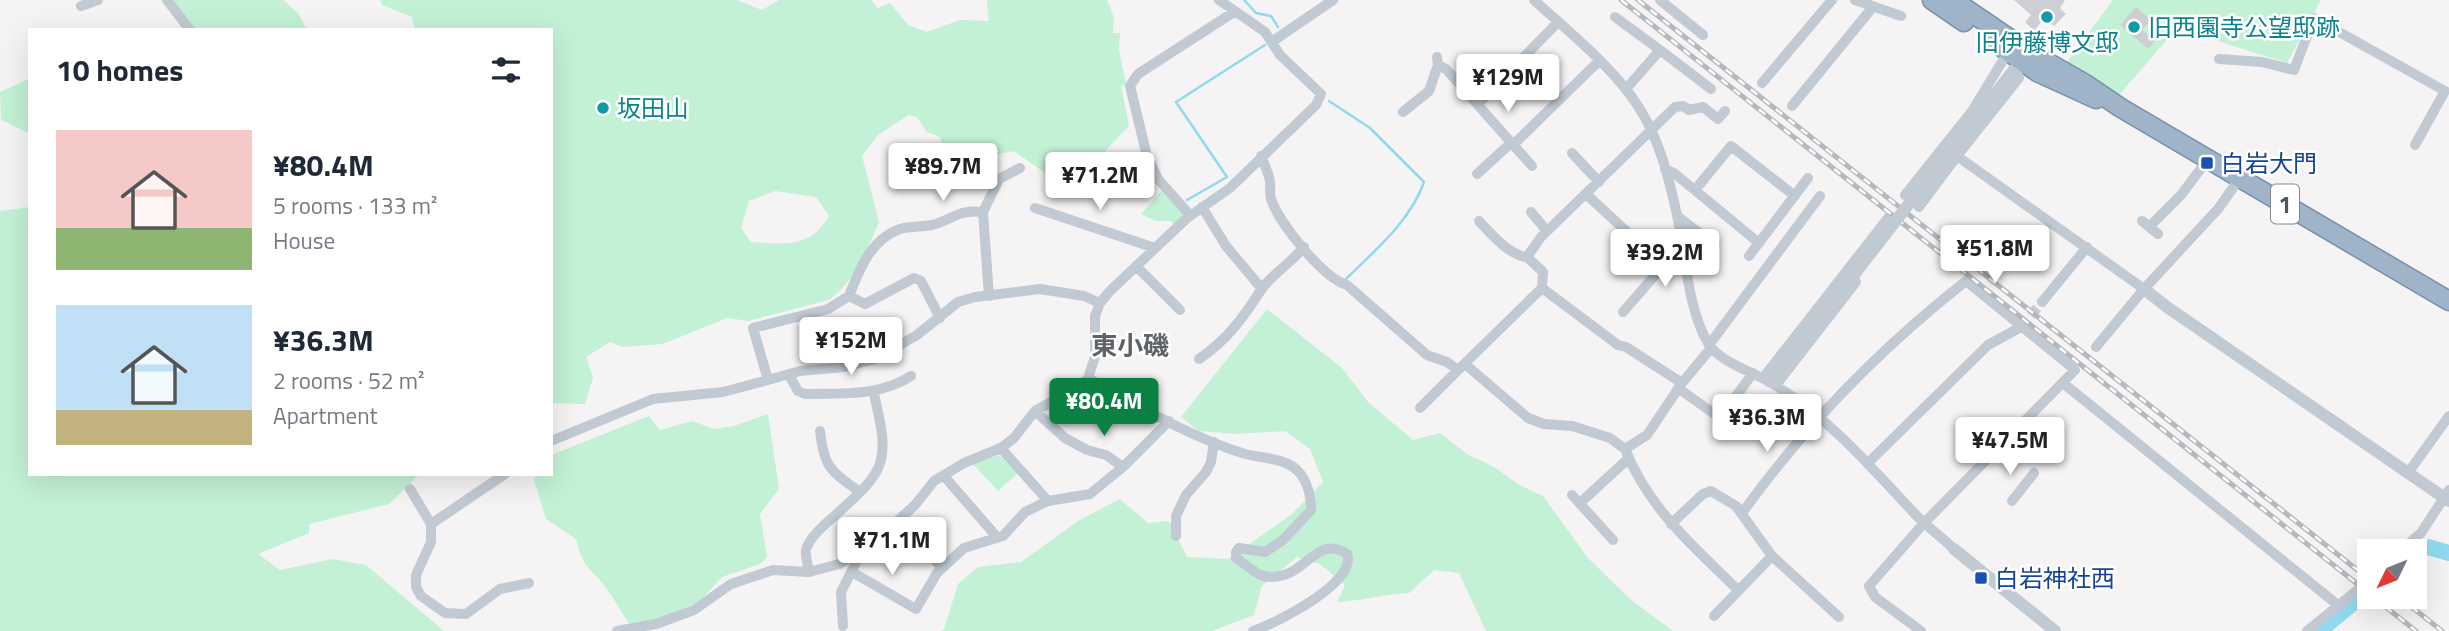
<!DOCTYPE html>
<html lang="en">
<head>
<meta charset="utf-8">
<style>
  body { margin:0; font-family:"Titillium Web","Noto Sans JP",sans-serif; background:#f6f6f7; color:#1f2937; height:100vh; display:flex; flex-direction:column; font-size:26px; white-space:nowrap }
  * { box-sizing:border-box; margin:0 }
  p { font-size:23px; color:#747a83 }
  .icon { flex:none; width:38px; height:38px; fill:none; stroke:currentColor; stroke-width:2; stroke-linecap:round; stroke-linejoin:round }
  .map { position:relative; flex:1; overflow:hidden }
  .drawer { position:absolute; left:28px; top:28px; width:525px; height:448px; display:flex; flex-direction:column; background:#fff; border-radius:0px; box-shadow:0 7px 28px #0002 }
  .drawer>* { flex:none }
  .needle { width:46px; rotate:227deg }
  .buttons { position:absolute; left:2357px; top:539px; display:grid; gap:14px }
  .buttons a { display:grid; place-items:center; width:70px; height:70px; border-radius:0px; background:#fff; box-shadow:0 7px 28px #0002; font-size:35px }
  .price { position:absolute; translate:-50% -60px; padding:0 16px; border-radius:7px; background:#fff; color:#222; font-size:23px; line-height:46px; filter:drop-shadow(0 2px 4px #0008) }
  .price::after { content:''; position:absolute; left:50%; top:42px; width:21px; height:16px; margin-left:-10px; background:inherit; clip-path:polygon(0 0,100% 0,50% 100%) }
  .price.on { background:#0b8043; color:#fff }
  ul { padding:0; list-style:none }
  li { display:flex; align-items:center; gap:21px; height:175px; padding:0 28px }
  li span { display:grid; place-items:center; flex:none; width:196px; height:140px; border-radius:0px; color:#555 }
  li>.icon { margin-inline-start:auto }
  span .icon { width:84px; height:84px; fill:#fffc; stroke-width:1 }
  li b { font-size:30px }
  h2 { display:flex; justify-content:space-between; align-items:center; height:84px; padding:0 28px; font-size:30px }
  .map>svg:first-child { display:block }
  .green { fill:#c3f1d5; fill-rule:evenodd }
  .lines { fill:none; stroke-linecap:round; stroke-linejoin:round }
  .stream { stroke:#90daee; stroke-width:2.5 }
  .river { stroke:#90daee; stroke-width:16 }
  .building { fill:#cdcfd5 }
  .minor-tunnel { stroke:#caccce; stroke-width:10; stroke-dasharray:10 5; stroke-linecap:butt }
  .trunk-casing { stroke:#7690ad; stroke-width:21 }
  .minor { stroke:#c1cad2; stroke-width:10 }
  .tertiary { stroke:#c1cad2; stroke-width:12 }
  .trunk { stroke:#9fb4c9; stroke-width:18 }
  .rail-casing { stroke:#b5b8bd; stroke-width:5 }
  .rail { stroke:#fff; stroke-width:2.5; stroke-dasharray:8; stroke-linecap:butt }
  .tertiary-bridge { stroke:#c1cad2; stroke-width:12 }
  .culture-dot { fill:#0f9aa8; stroke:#fff; stroke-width:2.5 }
  .transit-dot { fill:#1a4fb4; stroke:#fff; stroke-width:2.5 }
  .labels { text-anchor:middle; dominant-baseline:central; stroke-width:5; stroke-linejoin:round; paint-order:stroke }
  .shield { fill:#fff; stroke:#808990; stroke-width:2 }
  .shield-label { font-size:23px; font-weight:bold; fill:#4a5661 }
  .culture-label { font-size:24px; fill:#0d838f; stroke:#fff; text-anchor:start }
  .transit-label { font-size:24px; fill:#164399; stroke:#fff; text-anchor:start }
  .neighbourhood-label { font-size:26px; font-weight:bold; fill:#5f6368; stroke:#fff }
</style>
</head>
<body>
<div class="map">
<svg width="2449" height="631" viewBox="0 0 2449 631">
  <rect width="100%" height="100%" fill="#f5f3f3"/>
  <!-- green -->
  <path class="green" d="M173 0H283L298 13 307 30H192Z
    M380 0H737L762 10 779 0H871L878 8 890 3 908 25 927 32 960 20 989 21 987 0H1107L1114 17 1113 33H1120L1119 50 1126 84 1121 86 1129 126 1082 175 1055 180 1014 151 994 155 990 177 970 184 948 164 940 137 927 132 917 117 909 115 878 135 862 156 879 222C867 250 855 281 829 300L748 321 727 318 663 344 623 347 610 342 586 357 593 378 585 404 551 403V30H415L412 17 382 5ZM775 191 816 197 829 216C810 249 785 244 751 242L741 228 749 201Z
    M2113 0H2321L2287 63 2177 28 2119 95 2066 63Z
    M30 78V134L1 120 0 92Z
    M1162 190 1187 218 1176 227 1171 221H1155L1141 214Z
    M30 207V474H420L389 504 309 524V533L258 554 280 570 333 559 366 565 444 631H0V211Z
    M1267 309 1342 368 1368 402 1413 440 1440 433 1467 454 1496 468 1519 485 1543 496 1588 558 1630 599 1673 631H1486L1459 573 1434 570 1409 593C1384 594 1362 601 1337 602L1345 585 1320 564 1297 557 1262 586 1254 615 1212 631H941L944 629 958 584 978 567 1021 562 1078 521 1120 499 1148 523 1169 521 1187 557 1228 559 1292 514 1323 482 1310 449 1285 431 1237 434 1199 431 1181 417Z
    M768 414 779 489 760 514 767 557 760 564 722 577 700 601 634 630C623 616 613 596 603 584 585 562 584 569 576 539L546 519 534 480 538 474H551V455L649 416 660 430 692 421 714 429 734 426Z
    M997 456 1003 457 1018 473 998 491 973 464Z"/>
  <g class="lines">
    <!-- stream -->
    <path class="stream" d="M1244 0 1256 13 1271 16 1278 27
      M1329 101 1370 128 1424 182C1410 222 1374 251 1345 280
      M1187 200 1227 177 1176 102 1265 45"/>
    <!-- river -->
    <path class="river" d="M2415 551 2428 547 2449 553
      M2319 631 2370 589"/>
  </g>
  <!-- building -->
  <path class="building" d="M2014 0H2065L2060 8 2066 14 2054 26 2044 18 2034 31 2025 22 2031 15Z
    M2136 7 2151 20 2142 30 2155 41 2148 49 2120 25Z"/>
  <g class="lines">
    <!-- minor-tunnel -->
    <path class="minor-tunnel" d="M2021 327 2042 302
      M2356 591 2370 579"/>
    <!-- trunk casing -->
    <g class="trunk-casing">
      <path id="trunk" d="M1932 0 1964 22
        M1953 0 2028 51 2084 83 2121 108 2449 301
        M1987 37 2037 72 2096 99"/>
    </g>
    <!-- minor -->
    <path class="minor" d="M167 0 190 30
      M1534 0C1570 33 1611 65 1638 106 1659 138 1669 178 1677 215 1685 253 1688 310 1708 343 1721 364 1755 372 1775 385 1832 421 1869 465 1915 514 1927 527 1942 537 1954 549
      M1660 0 1703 35
      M1855 0 1901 16
      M81 6 98 0
      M1615 17 1660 50 1626 89
      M1273 41 1333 0
      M1660 50 1711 89
      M1437 57 1438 65 1446 69 1532 166
      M2219 59 2262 62 2294 70 2314 18 2445 91 2415 145
      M2015 69 2019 78 1957 156 2144 289
      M1762 83 1832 0
      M1478 104 1558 22
      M1792 106 1872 8
      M1403 112 1429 91 1438 65
      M1514 144 1599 61
      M1572 153 1599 182
      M1261 156C1264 164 1269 173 1270 182 1271 187 1269 193 1271 199 1279 223 1323 278 1347 285L1427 355 1447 362 1458 370 1542 288
      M1665 169 1674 173 1759 243
      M1477 174 1512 142
      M1695 190 1731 146 1795 196
      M1587 195 1664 266
      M1905 195 1972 111 2008 52
      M1202 207 1226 246 1262 289
      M1919 207 1957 156
      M1035 208 1155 248
      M1531 212 1547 231
      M1190 215 1158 179 1147 156 1130 86 1138 74 1234 12
      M1677 216 1715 245
      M1479 221C1490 233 1510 256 1527 257L1541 237 1675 107 1683 106 1689 110 1703 107 1718 119 1725 111
      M2142 221 2158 234
      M2149 227 2181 195 2208 159
      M1749 256 1808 178
      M1527 257 1543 272 1542 288 1618 345 1626 347 1682 383 1711 348
      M1136 266 1180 310
      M849 296C859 270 871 239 900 229 910 226 922 227 932 225 953 219 960 209 983 212
      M989 296 983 212 999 179 1020 168
      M2042 302 2087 247
      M1623 312 1682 244
      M940 318 921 281 914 278 865 304 849 296 828 309 753 328 768 380 800 371 844 367 878 358 917 335 958 302 975 297 1040 289 1084 296 1100 303
      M1709 345 1820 196
      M2096 347 2144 289 2218 209 2240 178
      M1199 359C1227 340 1243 318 1261 290 1272 274 1291 263 1304 247
      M1465 364 1528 418 1544 424 1572 426 1610 438 1625 449 1647 435 1682 383
      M789 375 798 391 805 394C842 393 878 397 911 376
      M1088 378C1138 406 1190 437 1245 454 1261 458 1284 458 1297 470 1307 480 1311 496 1311 510L1283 540 1265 552 1239 548 1236 552V558C1244 563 1255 574 1264 576 1305 584 1314 532 1347 554 1357 583 1276 623 1253 631
      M1763 378 1888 218
      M2063 383 2339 606
      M1776 385 1856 282
      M1678 388 1720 418 1753 373
      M1420 408 1458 370
      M1035 411 1065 438 1087 450 1106 455 1123 467 1169 421
      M820 431C824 467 830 471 860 492
      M551 441 653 399 723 392 768 380
      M1001 448 1048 501
      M1625 449C1649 509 1693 546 1738 590
      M1869 462 1988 345 2021 327
      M2408 473 2449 416
      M944 476 996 536
      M410 489 431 524V542L416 575V587L421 596 445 613 466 614 500 589 529 583
      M1572 495 1613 540
      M2012 501 2034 473
      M1580 503 1629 458
      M1742 513C1804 427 1882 347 1966 281L2075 370 1924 523 1869 586 1875 597 1921 631
      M900 520 942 568
      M431 524 505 474
      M1671 524 1703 494 1711 491 1736 506 1772 556 1839 617
      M1176 536V516L1186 495 1206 472 1211 462 1214 442
      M2400 551 2421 533 2449 490
      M809 572C808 566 805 556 806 550 811 526 871 495 880 463 887 441 878 415 874 393
      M852 572 916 609 937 573 964 548 1003 536 1025 512 1048 501 1090 494 1123 467
      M1714 616 1772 556
      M843 626 841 592 863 549
      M617 631 656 624 694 610 731 584 773 570 809 572 839 564 883 534 915 505 934 481 964 463 1001 448 1014 438 1035 411 1082 385 1088 378 1095 357V316L1100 303 1110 291 1187 218 1230 188 1316 105 1321 94 1280 55 1265 32 1219 0
      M2307 631 2356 591"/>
    <!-- tertiary -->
    <path class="tertiary" d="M1943 160 2025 56
      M2144 289 2167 307 2449 501
      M1769 381 1839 294
      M1954 549 2055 631"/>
    <!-- trunk -->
    <use href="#trunk" class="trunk"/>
    <!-- rail casing -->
    <g class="rail-casing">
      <path id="rail" d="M1621 0 2370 594
        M1638 0 2370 580
        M2373 597 2416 631
        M2399 597 2442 631"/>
    </g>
    <!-- rail -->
    <use href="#rail" class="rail"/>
    <!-- tertiary-bridge -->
    <path class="tertiary-bridge" d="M1839 294 1943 160"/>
  </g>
  <!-- markers -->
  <g class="culture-dot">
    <circle cx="2047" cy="17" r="7"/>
    <circle cx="2134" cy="27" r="7"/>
    <circle cx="603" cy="108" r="7"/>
  </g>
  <g class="transit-dot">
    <rect x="2200" y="156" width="14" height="14" rx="3.5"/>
    <rect x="1974" y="571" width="14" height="14" rx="3.5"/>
  </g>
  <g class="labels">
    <!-- shield labels -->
    <rect class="shield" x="2271" y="184.5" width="28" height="39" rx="5"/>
    <g class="shield-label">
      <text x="2285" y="204">1</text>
    </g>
    <!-- culture labels -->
    <g class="culture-label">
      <text x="2148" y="27">旧西園寺公望邸跡</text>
      <text x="2047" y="42" text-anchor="middle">旧伊藤博文邸</text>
      <text x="617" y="108">坂田山</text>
    </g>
    <!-- transit labels -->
    <g class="transit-label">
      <text x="2221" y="163">白岩大門</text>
      <text x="1995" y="578">白岩神社西</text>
    </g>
    <!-- neighbourhood labels -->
    <g class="neighbourhood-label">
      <text x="1130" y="345">東小磯</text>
    </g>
  </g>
</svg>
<div class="buttons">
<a><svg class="needle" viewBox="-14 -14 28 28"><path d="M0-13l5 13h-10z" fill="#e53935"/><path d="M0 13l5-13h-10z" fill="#747a83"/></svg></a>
</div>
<b class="price" style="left:1508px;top:114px">¥129M</b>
<b class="price" style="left:943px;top:203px">¥89.7M</b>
<b class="price" style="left:1100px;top:212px">¥71.2M</b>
<b class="price" style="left:1995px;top:285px">¥51.8M</b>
<b class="price" style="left:1665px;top:289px">¥39.2M</b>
<b class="price" style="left:851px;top:377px">¥152M</b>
<b class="price on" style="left:1104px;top:438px">¥80.4M</b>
<b class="price" style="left:1767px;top:454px">¥36.3M</b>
<b class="price" style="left:2010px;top:477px">¥47.5M</b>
<b class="price" style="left:892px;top:577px">¥71.1M</b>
<section class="drawer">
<h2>10 homes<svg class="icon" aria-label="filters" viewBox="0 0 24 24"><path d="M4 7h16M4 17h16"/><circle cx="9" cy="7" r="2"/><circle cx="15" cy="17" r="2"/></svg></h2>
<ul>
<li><span style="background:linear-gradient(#f6c9c9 70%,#8fb573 0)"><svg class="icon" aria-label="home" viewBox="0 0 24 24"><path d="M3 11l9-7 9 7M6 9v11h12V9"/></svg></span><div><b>¥80.4M</b><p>5 rooms · 133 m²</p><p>House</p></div></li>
<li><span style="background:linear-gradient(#bfe0f5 75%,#c2b280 0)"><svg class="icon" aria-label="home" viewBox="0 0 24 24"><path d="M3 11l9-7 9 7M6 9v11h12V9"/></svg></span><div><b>¥36.3M</b><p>2 rooms · 52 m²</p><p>Apartment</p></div></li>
</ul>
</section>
</div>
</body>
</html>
